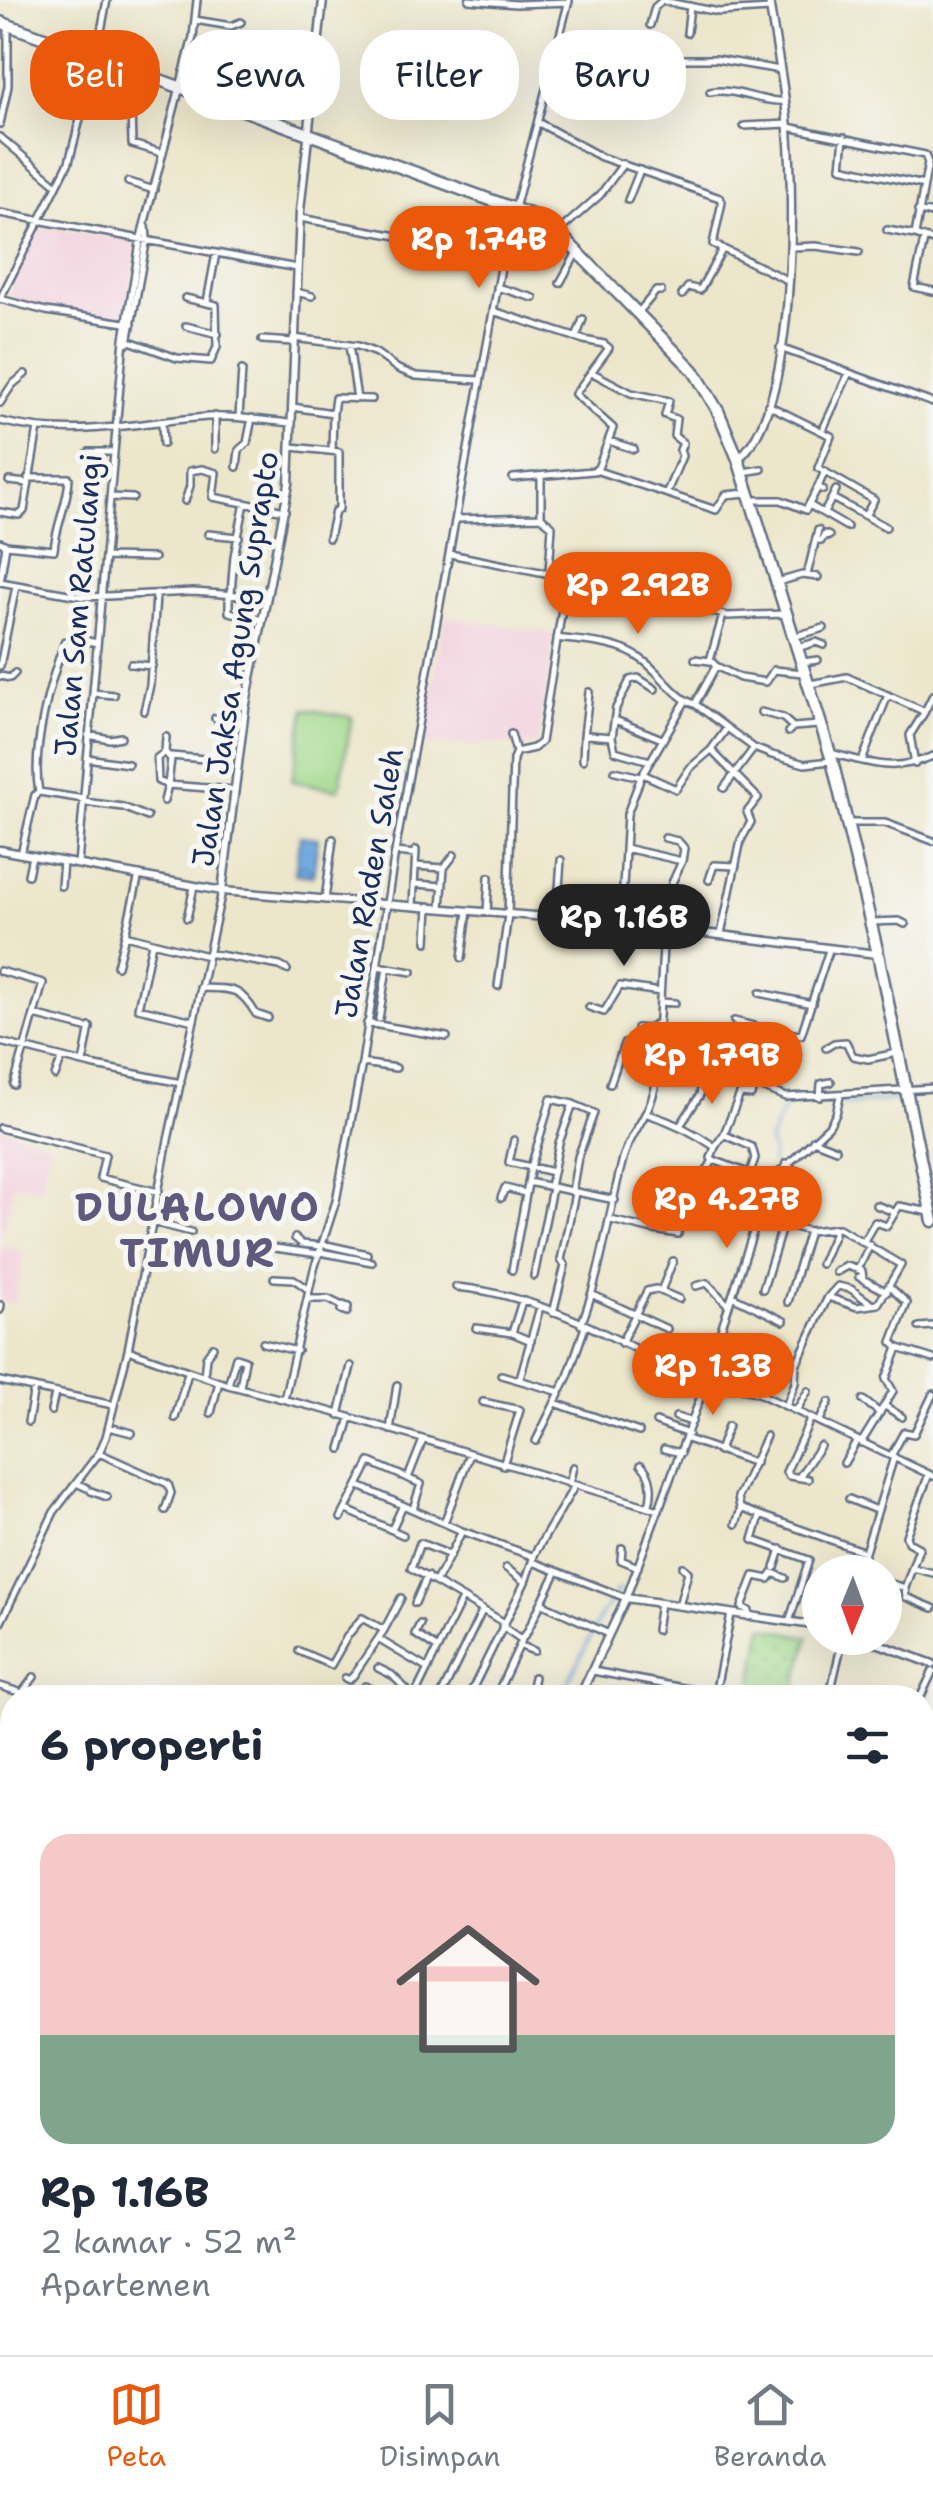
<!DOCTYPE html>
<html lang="id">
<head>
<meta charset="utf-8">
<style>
  body { margin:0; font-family:"Shantell Sans",sans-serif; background:#f6f6f7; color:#1f2937; height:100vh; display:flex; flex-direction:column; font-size:38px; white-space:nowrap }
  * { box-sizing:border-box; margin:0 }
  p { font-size:32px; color:#747a83 }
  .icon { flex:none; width:55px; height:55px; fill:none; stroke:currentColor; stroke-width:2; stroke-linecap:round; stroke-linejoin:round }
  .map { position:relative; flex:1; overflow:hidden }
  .side { position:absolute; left:0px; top:1685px; width:935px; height:670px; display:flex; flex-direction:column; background:#fff; border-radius:40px 40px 0 0; box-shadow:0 10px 40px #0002 }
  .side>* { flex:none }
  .guide { position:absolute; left:30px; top:30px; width:875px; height:90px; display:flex; gap:20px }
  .needle { width:65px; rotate:181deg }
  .buttons { position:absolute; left:802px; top:1555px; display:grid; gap:20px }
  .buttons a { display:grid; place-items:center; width:100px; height:100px; border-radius:50%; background:#fff; box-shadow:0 10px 40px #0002; font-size:50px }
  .price { position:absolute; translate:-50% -85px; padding:0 22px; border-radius:35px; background:#ea580c; color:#fff; font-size:32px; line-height:65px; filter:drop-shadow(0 2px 5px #0008) }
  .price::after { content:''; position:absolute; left:50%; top:60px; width:30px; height:22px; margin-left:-15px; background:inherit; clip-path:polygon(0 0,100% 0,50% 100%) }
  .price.on { background:#222; color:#fff }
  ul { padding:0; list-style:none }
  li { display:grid; align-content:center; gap:20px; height:530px; padding:0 40px }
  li+li { border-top:2px solid #e0e1e3 }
  li span { display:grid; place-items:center; height:310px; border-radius:30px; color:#555 }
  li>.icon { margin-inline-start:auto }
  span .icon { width:180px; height:180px; fill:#fffc; stroke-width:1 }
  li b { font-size:42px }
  h2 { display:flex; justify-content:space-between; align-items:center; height:120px; padding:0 40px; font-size:42px }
  .pill { padding:0 35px; border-radius:40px; background:#fff; box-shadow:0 10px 40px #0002; font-size:35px; line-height:90px }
  .pill.on { background:#ea580c; color:#fff }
  .menu { display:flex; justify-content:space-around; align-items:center; height:140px; border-top:2px solid #e0e1e3; background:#fff; font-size:28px; color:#747a83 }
  .menu a { display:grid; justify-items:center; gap:5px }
  .menu .on { color:#ea580c }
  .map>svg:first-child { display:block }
  .built { fill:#f3cfde }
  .grass { fill:url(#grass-dots); stroke:#5e8474; stroke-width:2.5 }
  .pitch { fill:#a1d98b; stroke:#5e8474; stroke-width:2.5 }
  .water { fill:url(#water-ripples); stroke:#466c9e; stroke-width:2.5 }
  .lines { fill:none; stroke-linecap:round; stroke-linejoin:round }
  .stream { stroke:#70a9df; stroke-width:2.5 }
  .minor-casing { stroke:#646f84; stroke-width:10 }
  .tertiary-casing { stroke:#646f84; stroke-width:11 }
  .primary-casing { stroke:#646f84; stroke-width:14 }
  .trunk-casing { stroke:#646f84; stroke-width:15 }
  .minor { stroke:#fff; stroke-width:5 }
  .tertiary { stroke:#fff; stroke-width:6 }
  .primary { stroke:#fff; stroke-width:9 }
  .trunk { stroke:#fff; stroke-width:10 }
  .labels { text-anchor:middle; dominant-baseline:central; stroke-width:10; stroke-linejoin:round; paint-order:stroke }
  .street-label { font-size:30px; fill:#1b2f5e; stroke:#f6f6f2 }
  .district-label { font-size:40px; font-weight:bold; letter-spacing:2.5px; fill:#60597e; stroke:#f6f6f2 }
</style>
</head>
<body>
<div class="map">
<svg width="933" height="2355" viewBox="0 0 933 2355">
  <defs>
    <pattern id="grass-dots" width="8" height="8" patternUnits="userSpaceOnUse" patternTransform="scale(2.5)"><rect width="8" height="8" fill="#a1d98b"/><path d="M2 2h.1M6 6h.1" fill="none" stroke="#8abb7a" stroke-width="1.8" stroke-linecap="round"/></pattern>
    <pattern id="water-ripples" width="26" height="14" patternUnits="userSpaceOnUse" patternTransform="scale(2.5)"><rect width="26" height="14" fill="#70a9df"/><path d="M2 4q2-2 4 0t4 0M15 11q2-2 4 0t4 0" fill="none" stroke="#5b8ab8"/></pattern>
  </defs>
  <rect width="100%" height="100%" fill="#f6f6f2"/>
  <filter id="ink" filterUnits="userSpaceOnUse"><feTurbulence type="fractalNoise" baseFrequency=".01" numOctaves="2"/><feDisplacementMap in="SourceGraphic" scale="20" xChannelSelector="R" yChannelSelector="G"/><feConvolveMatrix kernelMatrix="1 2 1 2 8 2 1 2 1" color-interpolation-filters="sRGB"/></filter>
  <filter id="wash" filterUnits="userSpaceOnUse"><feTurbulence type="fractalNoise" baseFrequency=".0048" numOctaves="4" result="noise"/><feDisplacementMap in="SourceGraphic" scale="40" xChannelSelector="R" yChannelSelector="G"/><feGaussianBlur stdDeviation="2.25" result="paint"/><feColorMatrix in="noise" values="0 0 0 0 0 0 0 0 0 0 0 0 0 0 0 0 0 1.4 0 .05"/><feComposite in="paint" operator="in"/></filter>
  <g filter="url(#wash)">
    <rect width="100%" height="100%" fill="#ece6ca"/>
    <!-- built -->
    <path class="built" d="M48 227 138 242 125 315 118 319 100 318 12 300 9 292 37 233Z
      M446 617 554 634 537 744H422Z
      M0 1128 50 1143 41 1189 14 1183 0 1242Z
      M0 1246 24 1251 14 1304 0 1301Z"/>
    <!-- grass -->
    <path class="grass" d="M763 1627 809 1637 793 1697 751 1688Z"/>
    <!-- pitch -->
    <path class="pitch" d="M305 709 352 717 339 790 292 781Z"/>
    <!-- water -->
    <path class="water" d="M300 836 318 838 313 876 295 874Z"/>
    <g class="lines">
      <!-- stream -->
      <path class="stream" d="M910 1097 933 1093
        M771 1164 773 1151 769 1142 785 1105 811 1102 848 1105 902 1099
        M561 1696 602 1614 619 1589
        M211 2355 216 2342"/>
    </g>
  </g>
  <g filter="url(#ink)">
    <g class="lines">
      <!-- minor casing -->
      <g class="minor-casing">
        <path id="minor" d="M469 0 516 4 569 2
          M195 20 231 26 241 22
          M650 25 655 7 662 1 719 12 770 9
          M687 33 690 6
          M555 61 605 76 623 59H716L780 70
          M143 73 131 109 132 144 162 153
          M605 76 650 87V93
          M55 77 66 46
          M710 92C735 87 759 103 785 101
          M539 123 601 157 720 198 722 202 713 244 789 281
          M0 124 8 86V27
          M744 126 788 124
          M788 127 925 155 928 163 915 235 933 241
          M0 137 57 185
          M844 137 841 167 924 185
          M128 182 154 190
          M628 200 640 170
          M918 211 933 214
          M0 213 297 268
          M300 218 403 237 424 235 457 246 465 255 502 265
          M887 230 915 235
          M558 232 600 195 623 164
          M924 240 914 287 933 291
          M792 247 816 246 859 252
          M560 283 576 254
          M497 287 534 298
          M296 292 312 296
          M682 295 688 287 700 290 722 250
          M0 299 69 162 96 57 107 0
          M0 299 46 311 132 324
          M207 302 216 253
          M493 311 584 340 604 344 609 348 575 394 613 428 598 468 593 471 513 478
          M638 313 656 291H661
          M186 326 218 334
          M293 338 358 346 376 353 398 369 416 376 479 380
          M576 338 583 319
          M124 339 177 358 211 361 217 347 216 305 185 298
          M262 340 293 342
          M128 343 147 238 146 226
          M349 345 357 399
          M780 348 933 403
          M591 372 631 393 669 401 665 415 676 419 674 436 683 443 680 450 682 456 667 492
          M0 403 12 385 25 374
          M768 405 831 436 818 468 874 500 865 516
          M292 407 333 413 332 451
          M333 413 335 398 372 399
          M215 416V449
          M239 417 242 370
          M0 421C77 440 133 422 207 417 236 415 264 421 292 423
          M162 423 163 444
          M824 427 849 373
          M609 441 634 449
          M292 447 339 452V509L335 511 329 538
          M89 452H112
          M237 467 239 450 247 443 252 418
          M595 470 716 510 726 495 746 493
          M743 472 762 469
          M9 481 27 483
          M823 490 818 487 825 471
          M111 497 133 498
          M832 498 886 527
          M751 500H781L806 510 818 487
          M185 501 190 486V471L202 469 216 473 213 497 285 511
          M809 505 847 527
          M0 512 19 515 24 511 38 428
          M824 513 836 490
          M541 517 552 526 549 572
          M456 519 541 517V476
          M208 534 239 537
          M817 539 821 541 825 534 829 536
          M0 542 6 545 0 582
          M6 545 54 550C56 524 68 504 69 478H28
          M450 554 650 594 727 616 784 614
          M105 557 154 558
          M807 575 818 530
          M0 582 85 597 193 592 267 597
          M778 582 802 575 818 577
          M231 593 234 556 245 503
          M229 596V612L263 620
          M796 636 824 628
          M74 638 97 643
          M557 638C585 642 618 642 641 659 660 671 674 698 695 704L754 748 772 755 805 764 830 761
          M797 648 816 642 824 645
          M695 659 710 661
          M802 662 818 660
          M131 664 152 666
          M0 666 16 586
          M716 666 740 678 766 682 774 670 803 673
          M0 676 10 678 15 673
          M810 684 847 677 921 710 924 713 910 735 915 764
          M93 693 114 695
          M695 704 716 666 710 660 723 615
          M144 711 150 685 156 596
          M761 712 783 718 793 727
          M924 713 933 695
          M215 718 243 723
          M615 720 662 739
          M788 732 793 727 819 725
          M511 734 516 752
          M88 735 110 739 121 737
          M584 736 589 692
          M166 737 165 752 171 759 168 785 234 790
          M612 737 616 708 630 680 638 678 655 689
          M830 753C870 763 893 773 933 756
          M171 756 215 760
          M87 758 128 764
          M583 760 584 736 588 735 612 737 615 751 650 761
          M862 761 888 695
          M615 771 641 777
          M643 774 676 789 690 768 711 750
          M724 788 754 748
          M39 792C31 750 50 681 65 641
          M164 801 168 785 158 781 157 758 165 752
          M84 802 123 807 147 817
          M847 823H885L933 841
          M625 848 682 861
          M395 852 416 854
          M21 854 35 795 39 792 84 799
          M78 864 124 339 141 237 193 37 197 0
          M415 866 444 868 441 908
          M444 868 454 855
          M28 875 32 856
          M139 875 125 935 207 956
          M709 880 714 865 736 866
          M416 884 443 886
          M61 886 63 861
          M325 900 333 839
          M413 905 416 850
          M487 913 489 877
          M557 917 561 860
          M187 918 194 887
          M871 922 899 921 905 924
          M621 923 627 814 641 777 685 702
          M721 934 741 840 751 822 747 812 758 798 711 750 727 728
          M427 942 429 906
          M152 943 138 1008 194 1021
          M208 953 280 966 287 970
          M625 953 630 925
          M462 958 468 911
          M117 966 125 935
          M377 966 412 972
          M0 971 43 983 14 1085
          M498 986 508 915 513 759 516 752 534 748 541 742 567 577
          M200 988C232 989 239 986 256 1014L268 1018
          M760 993 812 1004
          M660 1002 675 1003
          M589 1007 604 1012 620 986 660 992
          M34 1015 90 1029
          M379 1019 387 968
          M734 1021 770 1030
          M367 1023 447 1037
          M637 1028 647 1029 658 1023
          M0 1042 91 1065 181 1083
          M826 1048 834 1043 846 1042 853 1056 868 1059 897 1053
          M83 1063 90 1027
          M362 1063 396 1068
          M657 1069 742 1079 786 1097 933 1088
          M55 1076 62 1058
          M752 1081 771 1031 801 1035 829 950
          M610 1084 624 1044 656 1047
          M820 1097 821 1084 831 1082
          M648 1114C673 1122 694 1132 715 1147L711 1158 713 1161
          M680 1126 700 1095 703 1073
          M0 1128 105 1155 100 1178 159 1192
          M725 1135 752 1147 755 1158 750 1173
          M514 1140 509 1162 553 1172
          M813 1140 836 1149
          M715 1147 724 1134 740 1094 751 1095 754 1084
          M786 1163 804 1179
          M528 1182 615 1200
          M550 1187 559 1143 573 1104 594 1113 578 1157 572 1192
          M659 1188 693 1194 712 1162 716 1161 770 1181
          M501 1198 505 1188 525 1193
          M876 1205 894 1212
          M654 1208 681 1216 678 1234 649 1229 663 1172
          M757 1216 783 1224 763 1289
          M611 1220 649 1229
          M152 1222 191 1232
          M783 1224 809 1231 839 1228 901 1265 878 1304 857 1307 828 1297
          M798 1228 803 1202
          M295 1238 302 1244 321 1246
          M864 1241 875 1222 887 1226 899 1206 930 1212
          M322 1244 367 1254
          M267 1247 319 1254
          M320 1252 372 1262
          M821 1264 834 1234V1228
          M858 1269 870 1245
          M512 1270 531 1167 551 1099 573 1104
          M836 1272 847 1266 862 1271 863 1279
          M534 1276 552 1188
          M859 1277 887 1292
          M274 1278 294 1279 309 1290
          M696 1286 707 1283 728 1305
          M456 1287C541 1294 630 1346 705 1385L734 1387 758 1393 933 1476
          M661 1291 673 1261
          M593 1295 667 1329
          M732 1296 784 1321
          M307 1299H328L342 1306
          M522 1301 512 1333 531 1341
          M788 1302 809 1231
          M343 1305 348 1307 347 1312 341 1310Z
          M0 1310 1 1305
          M553 1313 565 1265 561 1260 575 1193
          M581 1325C602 1271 608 1215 623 1159 630 1133 648 1118 655 1088L664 929 672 883 682 861 684 848 678 841 665 838
          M919 1327 933 1326
          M476 1328 512 1333
          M263 1343 297 1351
          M621 1343 647 1291 656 1289 679 1299
          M898 1348 933 1359
          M128 1350 228 1385 329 1411 659 1510
          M661 1362 668 1348
          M680 1372 684 1362
          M501 1375 560 1392
          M204 1376 206 1357 213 1347
          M520 1378 540 1307
          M0 1381 113 1405
          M703 1384 770 1181 829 1126 836 1114 840 1096
          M228 1385 236 1357 245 1360 240 1387
          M734 1387 739 1363 750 1342 796 1365
          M284 1399 314 1269 336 1201 362 1063 395 852 504 251 569 0
          M863 1400 880 1413
          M483 1402 520 1410 503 1465
          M555 1403 639 1432
          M786 1406 795 1383 796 1365 828 1297 838 1286 851 1289 870 1303
          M885 1406 902 1417
          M51 1411 55 1394
          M796 1411 808 1391
          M211 1413 219 1382
          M339 1415 351 1366
          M676 1417 692 1422
          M175 1418 188 1373
          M28 1422 34 1388
          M656 1422 688 1434
          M819 1422 829 1402
          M109 1427 132 1433
          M390 1430 397 1385
          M766 1436 738 1497 740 1508 865 1552
          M687 1439 755 1463
          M536 1441 568 1376 585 1327
          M861 1443 893 1391 886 1379 898 1348 892 1342 907 1303 890 1287
          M341 1449 350 1418
          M664 1449 681 1453
          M719 1451 728 1426
          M99 1453 168 1484 171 1493 165 1510
          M891 1456 904 1432 914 1434 933 1394
          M844 1463 857 1440
          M641 1465C652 1474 653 1492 649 1505
          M799 1477 820 1446
          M408 1478 423 1440
          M808 1479 789 1476 786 1472 811 1418
          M76 1483 87 1488
          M569 1484 573 1467
          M359 1486 462 1531 532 1556
          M91 1491 107 1497
          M849 1499 876 1510
          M347 1510 403 1535
          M760 1516 753 1540 809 1560 789 1622
          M341 1518 370 1462 421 1484 413 1509
          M444 1523 470 1454
          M736 1524 741 1509
          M392 1529 403 1505
          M462 1531 450 1555 420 1543 411 1568 503 1622
          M622 1548 621 1560 638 1567
          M533 1562 626 1598 705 1385
          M506 1568 525 1582
          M775 1568 781 1549
          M913 1568 933 1573
          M859 1572 894 1457
          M436 1581 450 1555
          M885 1582 905 1588 919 1548 908 1542 906 1536 929 1474
          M905 1588 906 1597 933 1608
          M415 1603 427 1576
          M541 1603 609 1634
          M679 1606 688 1572 683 1567
          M749 1617V1611L742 1607 754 1576 769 1579 773 1573 785 1578
          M0 1624 54 1512 99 1453 106 1437 128 1350 168 1140 222 891
          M420 1624 415 1634 438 1649
          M384 1630 401 1598
          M656 1630 660 1603
          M521 1638 526 1634 556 1573
          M521 1646 534 1651
          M299 1651 331 1665 348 1635 362 1618 384 1630 378 1639 428 1669
          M378 1668 392 1675 407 1690
          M593 1671 715 1694 731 1614
          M534 1677 532 1686 558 1698
          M345 1678 349 1680 353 1676 378 1639
          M0 1686 22 1693 34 1677
          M365 1686 391 1698
          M416 1693 462 1599
          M440 1698 482 1611
          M468 1698 525 1582 535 1553 574 1487
          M495 1698 522 1640 502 1626
          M529 1698 534 1687
          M829 1698 843 1638
          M920 1698 933 1671
          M923 1727 933 1732
          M0 1739 12 1744
          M922 1767 933 1771
          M933 1775V1782
          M0 1786 12 1791
          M922 1800 933 1805
          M933 1824V1828
          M922 1879 933 1883
          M922 2053 933 2056
          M922 2083 933 2087
          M922 2110 933 2113
          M922 2135 933 2139
          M922 2164 933 2167
          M922 2204 933 2177
          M922 2215 933 2218
          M922 2259 933 2239
          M678 2342 712 2355
          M920 2342 927 2355
          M26 2344 57 2355
          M579 2345 605 2355
          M24 2355 27 2342
          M110 2355 116 2347 130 2355
          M318 2355 326 2342
          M420 2355 426 2342
          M653 2355 657 2342
          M733 2355 738 2343
          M848 2355 855 2342"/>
      </g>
      <!-- tertiary casing -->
      <g class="tertiary-casing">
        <path id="tertiary" d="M738 459C797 410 794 203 788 130 785 86 775 43 769 0
          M0 850 222 891 621 923 877 954
          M222 891 245 709 289 484 300 211 323 0
          M863 1638 933 1664
          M579 1698 626 1598 820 1626
          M219 2355 225 2342"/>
      </g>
      <!-- primary casing -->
      <g class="primary-casing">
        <path id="primary" d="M0 2191 12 2195
          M350 2342 375 2355"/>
      </g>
      <!-- trunk casing -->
      <g class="trunk-casing">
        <path id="trunk" d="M0 22 532 215 558 232 694 371 718 411 738 459 832 760 878 954 933 1221"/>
      </g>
      <!-- minor -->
      <use href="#minor" class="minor"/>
      <!-- tertiary -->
      <use href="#tertiary" class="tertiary"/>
      <!-- primary -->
      <use href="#primary" class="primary"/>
      <!-- trunk -->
      <use href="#trunk" class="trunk"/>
    </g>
  </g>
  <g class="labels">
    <!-- street labels -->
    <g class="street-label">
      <text transform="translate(78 605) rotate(-85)">Jalan Sam Ratulangi</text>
      <text transform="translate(235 659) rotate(-81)">Jalan Jaksa Agung Suprapto</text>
      <text transform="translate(369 883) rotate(-80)">Jalan Raden Saleh</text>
    </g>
    <!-- district labels -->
    <g class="district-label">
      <text x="198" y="1207">DULALOWO<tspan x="198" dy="46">TIMUR</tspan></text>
    </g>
  </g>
</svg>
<div class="buttons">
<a><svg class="needle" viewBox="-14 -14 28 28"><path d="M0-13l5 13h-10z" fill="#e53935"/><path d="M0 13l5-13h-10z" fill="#747a83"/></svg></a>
</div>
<b class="price" style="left:479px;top:291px">Rp 1.74B</b>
<b class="price" style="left:638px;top:637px">Rp 2.92B</b>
<b class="price on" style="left:624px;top:969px">Rp 1.16B</b>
<b class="price" style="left:712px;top:1107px">Rp 1.79B</b>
<b class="price" style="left:727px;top:1251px">Rp 4.27B</b>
<b class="price" style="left:713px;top:1418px">Rp 1.3B</b>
<div class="guide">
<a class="pill on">Beli</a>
<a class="pill">Sewa</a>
<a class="pill">Filter</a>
<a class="pill">Baru</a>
</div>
<section class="side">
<h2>6 properti<svg class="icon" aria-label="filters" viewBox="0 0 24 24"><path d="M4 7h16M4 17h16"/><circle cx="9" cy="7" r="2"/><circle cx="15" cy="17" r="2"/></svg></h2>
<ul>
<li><span style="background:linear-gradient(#f6c9c9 65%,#7fa58c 0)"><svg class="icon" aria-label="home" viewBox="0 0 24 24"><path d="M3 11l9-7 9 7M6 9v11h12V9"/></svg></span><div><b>Rp 1.16B</b><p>2 kamar · 52 m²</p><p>Apartemen</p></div></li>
</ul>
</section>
</div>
<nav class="menu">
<a class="on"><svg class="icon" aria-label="map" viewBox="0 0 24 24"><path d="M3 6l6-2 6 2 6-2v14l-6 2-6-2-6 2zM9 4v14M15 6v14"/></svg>Peta</a>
<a><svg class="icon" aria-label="saved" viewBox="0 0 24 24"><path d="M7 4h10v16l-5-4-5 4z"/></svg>Disimpan</a>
<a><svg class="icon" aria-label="home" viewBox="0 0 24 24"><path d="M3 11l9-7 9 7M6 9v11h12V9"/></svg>Beranda</a>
</nav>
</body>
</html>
